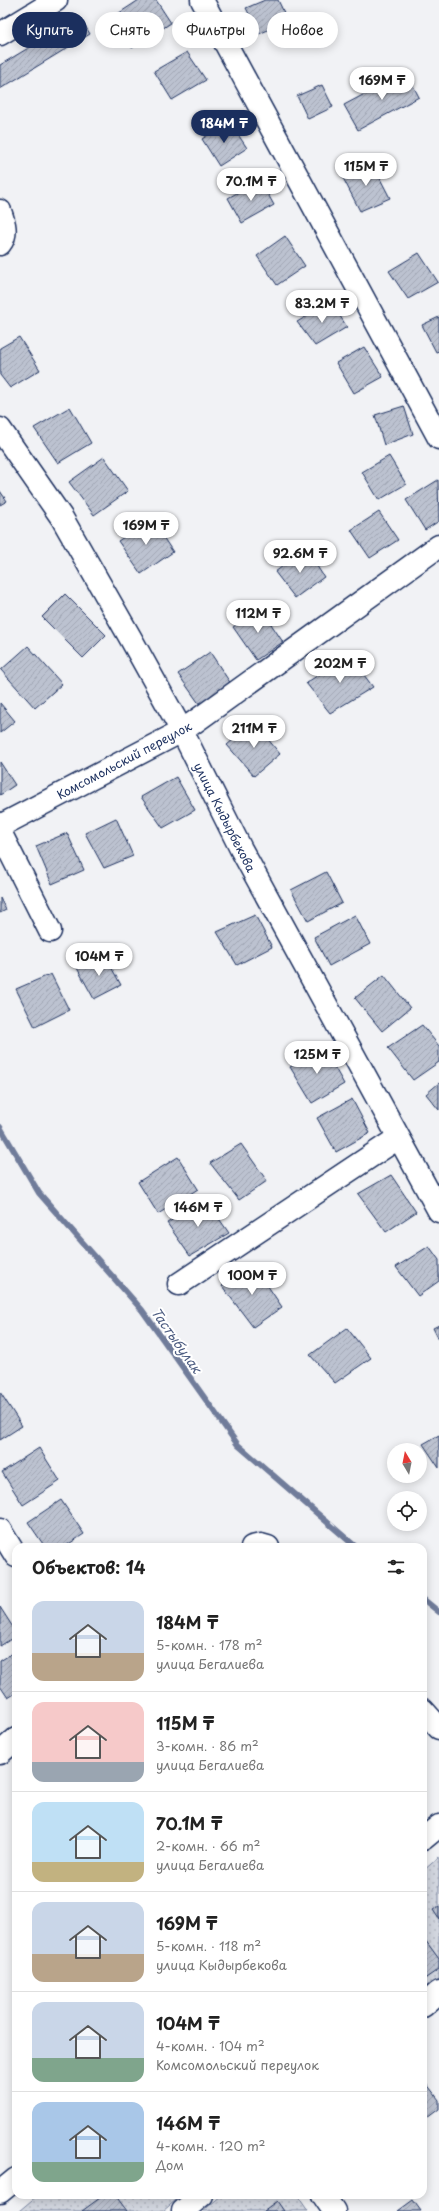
<!DOCTYPE html>
<html lang="ru">
<head>
<meta charset="utf-8">
<style>
  body { margin:0; font-family:"Playpen Sans",sans-serif; background:#f2f2f2; color:#222; height:100vh; display:flex; flex-direction:column; font-size:15px; white-space:nowrap }
  * { box-sizing:border-box; margin:0 }
  p { font-size:13px; color:#767676 }
  .icon { flex:none; width:22px; height:22px; fill:none; stroke:currentColor; stroke-width:2; stroke-linecap:round; stroke-linejoin:round }
  .map { position:relative; flex:1; overflow:hidden }
  .sheet { position:absolute; left:12px; top:1543px; width:415px; height:656px; display:flex; flex-direction:column; background:#fff; border-radius:12px; box-shadow:0 2px 10px #0003 }
  .sheet>* { flex:none }
  .hud { position:absolute; left:12px; top:12px; width:415px; height:36px; display:flex; gap:8px }
  .needle { width:26px; rotate:350deg }
  .controls { position:absolute; left:387px; top:1443px; display:grid; gap:8px }
  .controls a { display:grid; place-items:center; width:40px; height:40px; border-radius:50%; background:#fff; box-shadow:0 2px 10px #0003; font-size:20px }
  .price { position:absolute; translate:-50% -34px; padding:0 9px; border-radius:14px; background:#fff; color:#222; font-size:13px; line-height:26px; filter:drop-shadow(0 1px 2px #0008) }
  .price::after { content:''; position:absolute; left:50%; top:24px; width:12px; height:9px; margin-left:-6px; background:inherit; clip-path:polygon(0 0,100% 0,50% 100%) }
  .price.on { background:#1b2f5e; color:#fff }
  ul { padding:0; list-style:none }
  li { display:flex; align-items:center; gap:12px; height:100px; padding:0 20px }
  li+li { border-top:1px solid #e0e0e0 }
  li span { display:grid; place-items:center; flex:none; width:112px; height:80px; border-radius:12px; color:#555 }
  li>.icon { margin-inline-start:auto }
  span .icon { width:48px; height:48px; fill:#fffc; stroke-width:1 }
  li b { font-size:17px }
  h2 { display:flex; justify-content:space-between; align-items:center; height:48px; padding:0 20px; font-size:17px }
  .tag { padding:0 14px; border-radius:18px; background:#fff; box-shadow:0 2px 10px #0003; font-size:14px; line-height:36px }
  .tag.on { background:#1b2f5e; color:#fff }
  .map>svg:first-child { display:block }
  .grass { fill:url(#grass-dots); stroke:#76829e }
  .lines { fill:none; stroke-linecap:round; stroke-linejoin:round }
  .stream { stroke:#707c9a; stroke-width:6 }
  .building { fill:url(#building-hatch); stroke:#1b2f5e }
  .minor-casing { stroke:#1b2f5e; stroke-width:25 }
  .tertiary-casing { stroke:#1b2f5e; stroke-width:25 }
  .minor { stroke:#fff; stroke-width:22 }
  .tertiary { stroke:#fff; stroke-width:22 }
  .labels { text-anchor:middle; dominant-baseline:central; stroke-width:4; stroke-linejoin:round; paint-order:stroke }
  .street-label { font-size:12px; fill:#1b2f5e; stroke:#fff }
  .water-label { font-size:13px; font-style:italic; fill:#4c5c81; stroke:#fff }
</style>
</head>
<body>
<div class="map">
<svg width="439" height="2211" viewBox="0 0 439 2211">
  <defs>
    <pattern id="grass-dots" width="8" height="8" patternUnits="userSpaceOnUse"><rect width="8" height="8" fill="#d2d6df"/><path d="M2 2h.1M6 6h.1" fill="none" stroke="#b4b8c2" stroke-width="1.8" stroke-linecap="round"/></pattern>
    <pattern id="building-hatch" width="6" height="6" patternUnits="userSpaceOnUse"><rect width="6" height="6" fill="#bcc2d0"/><path d="M-1 1l2-2M0 6l6-6M5 7l2-2" fill="none" stroke="#a1a7b5"/></pattern>
  </defs>
  <rect width="100%" height="100%" fill="#f1f2f5"/>
  <filter id="ink" filterUnits="userSpaceOnUse"><feTurbulence type="fractalNoise" baseFrequency=".025" numOctaves="2"/><feDisplacementMap in="SourceGraphic" scale="8" xChannelSelector="R" yChannelSelector="G"/><feConvolveMatrix kernelMatrix="1 2 1 2 8 2 1 2 1" color-interpolation-filters="sRGB"/></filter>
  <g filter="url(#ink)">
    <!-- grass -->
    <path class="grass" d="M439 1857V1979L423 1992V1871Z
      M38 2195H182L163 2211H19Z
      M222 2195H297L308 2211H203Z"/>
    <g class="lines">
      <!-- stream -->
      <path class="stream" d="M0 1127 39 1193 142 1310 238 1445 356 1547
        M423 1599 439 1612"/>
    </g>
    <!-- building -->
    <path class="building" d="M139 0H156L171 23 132 48 113 17Z
      M265 0H278L288 21 259 34 246 8Z
      M80 17 90 34 0 89V65Z
      M187 52 206 80 172 100 154 71Z
      M406 72 419 97 358 130 344 105Z
      M322 85 333 107 308 119 297 96Z
      M229 121 247 148 219 166 202 139Z
      M372 163 390 198 360 211 342 176Z
      M260 180 274 205 242 223 228 198Z
      M285 236 305 266 277 285 257 256Z
      M419 253 438 282 408 299 389 271Z
      M331 302 347 327 315 346 297 322Z
      M439 317V351L436 352 422 325Z
      M19 337 40 370 10 388 0 375V348Z
      M364 347 383 377 354 393 336 363Z
      M404 406 413 434 384 445 375 415Z
      M70 407 91 443 58 463 34 428Z
      M389 456 406 484 379 500 362 472Z
      M104 457 128 491 94 515 69 482Z
      M438 480 439 521 425 530 406 500Z
      M0 491 7 501 0 505Z
      M379 512 398 540 370 558 351 530Z
      M151 519 173 552 141 574 118 541Z
      M306 549 324 577 295 598 275 572Z
      M65 594 106 635 83 658 42 617Z
      M261 609 283 642 256 660 233 627Z
      M28 646 62 684 35 708 1 670Z
      M210 652 231 684 200 705 178 674Z
      M349 655 373 687 330 713 306 683Z
      M0 703 15 721 0 733Z
      M254 722 280 754 254 776 227 745Z
      M0 762 15 785 0 795Z
      M176 777 195 810 163 828 141 797Z
      M116 818 133 856 104 868 85 833Z
      M67 833 84 870 52 884 36 846Z
      M326 872 342 903 308 921 291 890Z
      M0 898 6 910 0 913Z
      M255 915 272 947 237 965 217 932Z
      M355 915 370 944 329 966 314 937Z
      M105 956 121 985 94 999 77 968Z
      M51 974 69 1010 35 1027 16 989Z
      M384 975 410 1008 382 1031 355 998Z
      M422 1025 439 1046V1062L413 1080 388 1048Z
      M323 1047 344 1084 312 1103 290 1067Z
      M439 1083V1110L426 1094Z
      M352 1099 370 1133 336 1152 317 1118Z
      M241 1144 267 1181 239 1200 210 1163Z
      M178 1157 198 1189 158 1214 138 1182Z
      M391 1175 416 1212 386 1232 358 1194Z
      M206 1200 229 1233 190 1256 167 1223Z
      M429 1246 439 1260V1281L418 1296 396 1267Z
      M253 1264 282 1307 253 1327 222 1286Z
      M439 1325V1340L433 1328Z
      M347 1328 371 1358 335 1383 310 1355Z
      M0 1392 22 1426 0 1440Z
      M439 1435V1468L423 1444Z
      M39 1448 60 1481 23 1505 2 1472Z
      M61 1500 84 1534 64 1547H45L28 1522Z
      M0 1607 16 1632V1636L0 1646Z
      M16 1651V1693L8 1698 0 1686V1661Z
      M439 1906V1919L433 1910Z
      M423 1937 439 1959V1969L423 1980Z
      M423 2079 439 2100V2109L423 2121Z
      M104 2195H115L127 2211H82Z
      M413 2200 421 2211H398Z
      M277 2201 284 2211H263Z"/>
    <g class="lines">
      <!-- minor casing -->
      <g class="minor-casing">
        <path id="minor" d="M202 0 439 438
          M0 34 56 0
          M0 211C4 222 8 234 0 244
          M0 429 62 518 131 639 182 731 241 849 439 1211
          M0 826 182 731 439 546
          M0 832 50 931
          M179 1284 398 1138
          M0 1530 16 1556
          M252 1547 261 1545 268 1547
          M423 1710 439 1728
          M0 1753 16 1739
          M423 2006 439 1992
          M323 2195 334 2211
          M183 2211 202 2195"/>
      </g>
      <!-- tertiary casing -->
      <g class="tertiary-casing">
        <path id="tertiary" d="M423 1839 439 1826
          M0 2192 16 2179"/>
      </g>
      <!-- minor -->
      <use href="#minor" class="minor"/>
      <!-- tertiary -->
      <use href="#tertiary" class="tertiary"/>
    </g>
  </g>
  <g class="labels">
    <!-- street labels -->
    <g class="street-label">
      <text transform="translate(124 760) rotate(-28)">Комсомольский переулок</text>
      <text transform="translate(225 817) rotate(63)">улица Кыдырбекова</text>
    </g>
    <!-- water labels -->
    <g class="water-label">
      <text transform="translate(177 1340) rotate(55)">Тастыбулак</text>
    </g>
  </g>
</svg>
<div class="controls">
<a><svg class="needle" viewBox="-14 -14 28 28"><path d="M0-13l5 13h-10z" fill="#e53935"/><path d="M0 13l5-13h-10z" fill="#767676"/></svg></a>
<a><svg class="icon" aria-label="locate" viewBox="0 0 24 24"><circle cx="12" cy="12" r="6"/><path d="M12 2v4M12 18v4M2 12h4M18 12h4"/></svg></a>
</div>
<b class="price" style="left:382px;top:101px">169M ₸</b>
<b class="price on" style="left:224px;top:144px">184M ₸</b>
<b class="price" style="left:366px;top:187px">115M ₸</b>
<b class="price" style="left:251px;top:202px">70.1M ₸</b>
<b class="price" style="left:322px;top:324px">83.2M ₸</b>
<b class="price" style="left:146px;top:546px">169M ₸</b>
<b class="price" style="left:300px;top:574px">92.6M ₸</b>
<b class="price" style="left:258px;top:634px">112M ₸</b>
<b class="price" style="left:340px;top:684px">202M ₸</b>
<b class="price" style="left:254px;top:749px">211M ₸</b>
<b class="price" style="left:99px;top:977px">104M ₸</b>
<b class="price" style="left:317px;top:1075px">125M ₸</b>
<b class="price" style="left:198px;top:1228px">146M ₸</b>
<b class="price" style="left:252px;top:1296px">100M ₸</b>
<div class="hud">
<a class="tag on">Купить</a>
<a class="tag">Снять</a>
<a class="tag">Фильтры</a>
<a class="tag">Новое</a>
</div>
<section class="sheet">
<h2>Объектов: 14<svg class="icon" aria-label="filters" viewBox="0 0 24 24"><path d="M4 7h16M4 17h16"/><circle cx="9" cy="7" r="2"/><circle cx="15" cy="17" r="2"/></svg></h2>
<ul>
<li><span style="background:linear-gradient(#c9d6e8 65%,#b9a48a 0)"><svg class="icon" aria-label="home" viewBox="0 0 24 24"><path d="M3 11l9-7 9 7M6 9v11h12V9"/></svg></span><div><b>184M ₸</b><p>5-комн. · 178 m²</p><p>улица Бегалиева</p></div></li>
<li><span style="background:linear-gradient(#f6c9c9 75%,#9aa5b1 0)"><svg class="icon" aria-label="home" viewBox="0 0 24 24"><path d="M3 11l9-7 9 7M6 9v11h12V9"/></svg></span><div><b>115M ₸</b><p>3-комн. · 86 m²</p><p>улица Бегалиева</p></div></li>
<li><span style="background:linear-gradient(#bfe0f5 75%,#c2b280 0)"><svg class="icon" aria-label="home" viewBox="0 0 24 24"><path d="M3 11l9-7 9 7M6 9v11h12V9"/></svg></span><div><b>70.1M ₸</b><p>2-комн. · 66 m²</p><p>улица Бегалиева</p></div></li>
<li><span style="background:linear-gradient(#c9d6e8 65%,#b9a48a 0)"><svg class="icon" aria-label="home" viewBox="0 0 24 24"><path d="M3 11l9-7 9 7M6 9v11h12V9"/></svg></span><div><b>169M ₸</b><p>5-комн. · 118 m²</p><p>улица Кыдырбекова</p></div></li>
<li><span style="background:linear-gradient(#c9d6e8 70%,#7fa58c 0)"><svg class="icon" aria-label="home" viewBox="0 0 24 24"><path d="M3 11l9-7 9 7M6 9v11h12V9"/></svg></span><div><b>104M ₸</b><p>4-комн. · 104 m²</p><p>Комсомольский переулок</p></div></li>
<li><span style="background:linear-gradient(#a9c7e8 75%,#7fa58c 0)"><svg class="icon" aria-label="home" viewBox="0 0 24 24"><path d="M3 11l9-7 9 7M6 9v11h12V9"/></svg></span><div><b>146M ₸</b><p>4-комн. · 120 m²</p><p>Дом</p></div></li>
</ul>
</section>
</div>
</body>
</html>
